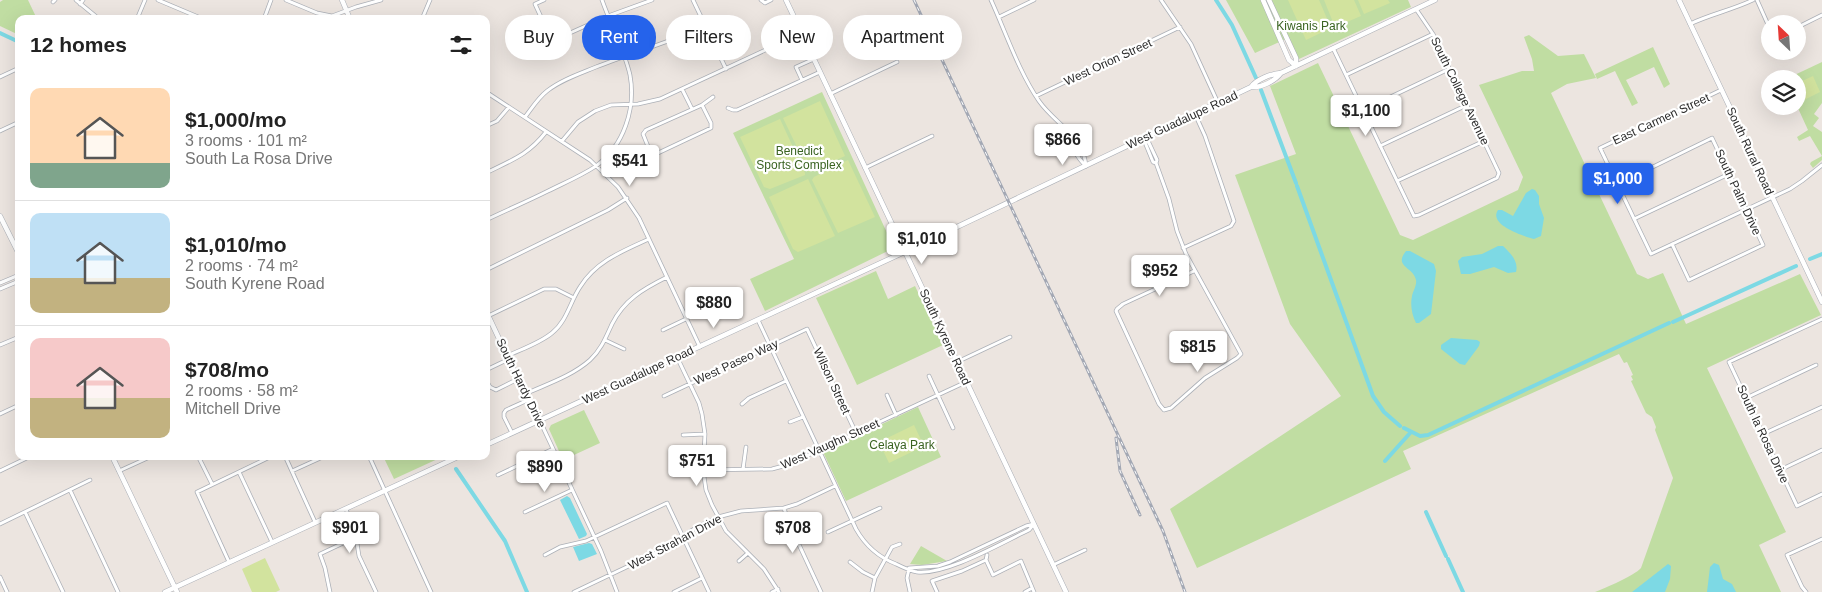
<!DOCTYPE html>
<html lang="en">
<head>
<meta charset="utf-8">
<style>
  body { margin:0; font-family:Helvetica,sans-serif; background:#f2f2f2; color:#222; height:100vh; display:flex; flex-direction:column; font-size:19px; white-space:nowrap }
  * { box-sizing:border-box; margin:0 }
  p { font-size:16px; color:#767676 }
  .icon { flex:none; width:28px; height:28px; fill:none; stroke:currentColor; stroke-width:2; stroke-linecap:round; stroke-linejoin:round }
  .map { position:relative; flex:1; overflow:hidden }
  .drawer { position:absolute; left:15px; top:15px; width:475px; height:445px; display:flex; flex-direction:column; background:#fff; border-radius:10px; box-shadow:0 5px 20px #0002 }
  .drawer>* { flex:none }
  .top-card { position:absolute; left:505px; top:15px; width:475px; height:45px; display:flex; gap:10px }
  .needle { width:32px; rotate:335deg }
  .tools { position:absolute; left:1761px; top:15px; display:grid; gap:10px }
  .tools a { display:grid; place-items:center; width:45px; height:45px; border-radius:50%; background:#fff; box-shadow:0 5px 20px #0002; font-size:25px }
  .price { position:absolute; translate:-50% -42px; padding:0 11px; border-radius:5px; background:#fff; color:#222; font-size:16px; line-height:32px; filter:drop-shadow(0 1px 2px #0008) }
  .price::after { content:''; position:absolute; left:50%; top:30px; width:15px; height:11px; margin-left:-8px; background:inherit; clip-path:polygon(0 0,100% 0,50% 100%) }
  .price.on { background:#2563eb; color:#fff }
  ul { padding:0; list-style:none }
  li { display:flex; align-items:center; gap:15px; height:125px; padding:0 15px }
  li+li { border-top:1px solid #e0e0e0 }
  li span { display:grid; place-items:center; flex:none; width:140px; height:100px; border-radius:10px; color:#555 }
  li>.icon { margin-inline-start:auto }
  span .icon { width:60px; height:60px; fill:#fffc; stroke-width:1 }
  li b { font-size:21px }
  h2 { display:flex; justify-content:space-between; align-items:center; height:60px; padding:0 15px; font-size:21px }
  .tag { padding:0 18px; border-radius:22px; background:#fff; box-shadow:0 5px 20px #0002; font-size:18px; line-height:45px }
  .tag.on { background:#2563eb; color:#fff }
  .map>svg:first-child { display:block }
  .green { fill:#c0dda2 }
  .pitch { fill:#d2e39e }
  .water { fill:#7dd9e4 }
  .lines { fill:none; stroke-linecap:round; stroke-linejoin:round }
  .canal { stroke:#7dd9e4; stroke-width:4 }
  .street-casing { stroke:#acb0b7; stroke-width:4.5 }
  .secondary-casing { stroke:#acb0b7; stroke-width:5.5 }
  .street { stroke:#fff; stroke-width:3 }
  .secondary { stroke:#fff; stroke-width:4.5 }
  .rail-casing { stroke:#a3a8b4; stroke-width:3 }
  .rail { stroke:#fff; stroke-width:1; stroke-dasharray:4; stroke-linecap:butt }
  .labels { text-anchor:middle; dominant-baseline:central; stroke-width:4.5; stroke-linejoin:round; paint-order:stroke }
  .park-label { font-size:12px; fill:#3a6322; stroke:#fff }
  .street-label { font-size:12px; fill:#2c2c2c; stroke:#fff }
</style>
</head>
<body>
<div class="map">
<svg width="1822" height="592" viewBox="0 0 1822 592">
  <rect width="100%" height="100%" fill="#ece5e0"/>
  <!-- green -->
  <path class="green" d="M3 0H28L37 19H19V35L0 26V2Z
    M1226 0H1408L1411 7 1299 59 1297 57 1288 38 1255 53Z
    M1529 35 1558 56 1584 54 1596 78 1567 84 1551 93 1637 274 1648 279 1663 273 1686 324 1800 274 1821 315 1707 368 1786 532 1759 545 1781 592H1595C1605 588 1634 576 1641 568L1673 478 1655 430 1656 427 1652 417 1646 413 1631 381 1633 380 1631 376 1633 375 1627 362 1624 363 1619 354 1403 451 1411 469 1197 568 1170 509 1341 396 1290 324 1235 175 1296 154 1270 86 1318 63 1400 235 1413 240 1518 190 1523 177 1479 85 1522 71H1534L1532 59 1524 37Z
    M1653 47 1670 84 1664 88 1654 67 1626 80 1638 103 1632 106 1615 71 1597 79 1595 74Z
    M1822 62V103L1814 114 1819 118 1813 126 1822 132V160L1813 168 1810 164 1811 162 1822 156 1810 136 1799 141 1797 137 1808 130 1797 106 1798 79H1786Z
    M822 92 894 248 765 311 750 279 794 259 733 133Z
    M876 271 888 299 915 286 943 345 857 385 816 298Z
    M918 407 941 457 846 501 823 452Z
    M584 410 600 443 563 460 549 429 551 425Z
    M383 456H441L442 457 394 479Z
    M921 546 947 561 922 565 910 564Z"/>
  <!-- pitch -->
  <path class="pitch" d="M1288 0H1319L1331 28 1306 40Z
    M1324 0H1354L1361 16 1335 27Z
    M1358 0H1388L1390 3 1364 14Z
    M1813 76 1820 92 1804 100 1798 83Z
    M820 101 845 156 809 172 783 118Z
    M780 119 805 173V175L770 189 764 187 740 137Z
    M848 160 875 217 838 233 812 180 814 177Z
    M808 179 835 236 798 252 793 249 769 197Z
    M914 425 924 446 889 463 879 442Z
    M265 558 280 590 276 592H252L242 569Z"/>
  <!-- water -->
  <path class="water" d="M1532 189 1535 190 1539 196V204L1544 218 1541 236 1534 239C1523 236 1488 225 1498 210H1502L1513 216 1526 193Z
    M1498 246H1503C1510 253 1519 261 1516 272L1508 273 1494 267 1470 274H1461L1458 261 1462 257 1482 254Z
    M1406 251H1410L1434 264 1436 271 1431 314 1419 323H1416C1412 315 1410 305 1412 296 1413 291 1417 285 1416 280 1414 267 1393 267 1406 251Z
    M1451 338 1477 340 1480 342 1479 346 1465 365 1460 364 1441 349V345Z
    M567 496 570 498 587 534 586 536 579 539 560 500Z
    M589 543 592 544 597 554 579 561 573 547Z
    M1714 563 1719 565 1723 579 1732 584 1736 592H1707L1710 567Z
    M1668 564 1671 566 1670 579 1665 592H1632Z"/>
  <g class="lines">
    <!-- canal -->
    <path class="canal" d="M1216 0 1232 25 1256 78
      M0 33 19 42
      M1261 90 1296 183
      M1297 186 1373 396 1384 412 1400 426
      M1810 259 1822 254
      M1673 322 1796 266
      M1404 428 1420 436 1428 435 1669 323
      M1385 461 1411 432
      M456 469 505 541 527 592
      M1426 512 1446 556
      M1448 559 1463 592"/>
    <!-- street casing -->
    <g class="street-casing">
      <path id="street" d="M76 0 99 19
        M158 0 203 19
        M286 0 317 13 332 16 356 7 381 0
        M544 0 535 4 552 41 608 16 652 0
        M693 0 726 69
        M761 0 765 3 771 0
        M991 0C1006 33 1019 72 1039 101 1055 124 1083 135 1086 166
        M1161 0 1191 44 1218 103
        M1757 0 1770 29
        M53 2 55 0
        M80 4 83 0
        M999 17 1034 0
        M137 19 145 0
        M264 19 271 0
        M422 19 430 0
        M1690 24C1711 14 1732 10 1753 0
        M1798 27 1822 15
        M1333 48 1414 216 1419 215 1497 178 1499 173 1433 34 1416 9
        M1346 75 1433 34
        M0 77 19 68
        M802 80 796 67 814 59
        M682 89 692 109
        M1721 90 1600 148 1651 254 1790 189 1802 181 1822 165
        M486 92 590 160 618 187 639 218 700 347
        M830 94 897 62
        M1036 96 1180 27
        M702 105 711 123V128L656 154H651L643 134 646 130 702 105 713 97
        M728 108 733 110H737L820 72
        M1363 110 1449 69
        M525 117C532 108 538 98 547 91 561 80 579 74 596 67 637 51 679 39 719 21
        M486 126 497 121 509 107
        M0 131 19 122
        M1068 132C1070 144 1077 158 1086 166
        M1144 138 1149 143 1157 160 1156 163 1169 199 1177 231 1186 254 1241 354 1237 358 1205 378 1171 408 1164 410 1159 404 1116 311 1117 309 1123 304 1194 271
        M1144 140 1153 162 1156 163
        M562 141 578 122 595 111 611 105 638 104 660 99 802 33
        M1380 146 1467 105
        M865 168 932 136
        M486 173C512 160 528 155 546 132
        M1397 181 1484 141
        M1618 184 1712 138 1763 245 1689 280 1672 244
        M1634 219 1729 174
        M486 220C507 210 528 201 548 191 564 183 581 176 596 166 624 146 636 108 630 75 625 52 610 23 602 0
        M1183 248 1231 226 1234 221 1205 136 1195 114
        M486 270 608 210 627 198
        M0 283 19 275
        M0 289 19 281
        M486 317 544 289H556L574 298
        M1822 319 1729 362 1797 506 1822 494
        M758 320 856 529C865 545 878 557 896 564 902 567 911 571 917 572 947 575 1001 543 1029 530L1034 524
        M663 330 686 319
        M605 340 624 349
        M0 345 19 337
        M507 356C522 349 540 343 552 333 567 321 570 302 580 287 596 261 623 251 649 239
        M677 357 699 403 702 414 705 434 703 470 706 490 712 505 726 531 764 569 779 592
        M957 362 1010 337
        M486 370 509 359
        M929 376 953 428
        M486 380 490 387 496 390 518 379
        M525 394C547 384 572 376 590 360 601 350 606 337 612 324 624 300 643 289 667 277
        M887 395 896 415
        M664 396 807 329 856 433
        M1746 398 1816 365
        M742 404 749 398 786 381
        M0 414 19 405
        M540 421 601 551 617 592
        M790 422 803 417
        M512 433 504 417V413L506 410 528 400
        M1763 434 1822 407
        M683 435 705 434
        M198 456 212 484
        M285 456 315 522
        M369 456 431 592
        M743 469 746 447
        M703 470 772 469 787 465 966 382
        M1780 470 1822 450
        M0 471 31 456
        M119 471 152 456
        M292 471 325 456
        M239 472 272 542
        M498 475 553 449
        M70 490 118 592
        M784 508 788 521 821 592
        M346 509 356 537 359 556 376 592
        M25 512 63 592
        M525 512 572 490
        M0 524 90 480
        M828 532 880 508
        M545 555 560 547 586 541 667 503 709 592
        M987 555 986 560 993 575 1021 561 1034 592
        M739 561 748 553
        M229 562 197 492 272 456
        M850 562 863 572 875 578
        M1053 565 1085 550
        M909 568 938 566 950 562 1026 526 1034 524
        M909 569 907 578 910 592
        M0 577 7 592
        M330 592 325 568 320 554 356 537
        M574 592 654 554 699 526 718 517 741 511 784 508 797 504 835 486
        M674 592 702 578
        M772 592 778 589
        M872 592 875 578 892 547 900 544
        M937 592 932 581 962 571 986 560
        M1025 592 1032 588
        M1806 592 1802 587 1787 555 1822 539"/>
    </g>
    <!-- secondary casing -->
    <g class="secondary-casing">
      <path id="secondary" d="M342 0 350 19
        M786 0 1066 592
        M1263 0 1289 60 1296 66
        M1269 0 1296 58V66
        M1679 0 1822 302
        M1251 87C1257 79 1271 74 1281 73L1435 0
        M0 216 19 254
        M486 311 525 394 540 421
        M486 445 898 255 1251 87C1261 88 1275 81 1281 73
        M112 456 177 592
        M165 592 460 456"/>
    </g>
    <!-- street -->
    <use href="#street" class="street"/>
    <!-- secondary -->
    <use href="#secondary" class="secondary"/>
    <!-- rail casing -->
    <g class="rail-casing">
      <path id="rail" d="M914 0 1163 531 1185 592
        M1116 438 1120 471 1140 515"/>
    </g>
    <!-- rail -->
    <use href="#rail" class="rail"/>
  </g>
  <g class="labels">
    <!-- park labels -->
    <g class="park-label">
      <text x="1311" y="26">Kiwanis Park</text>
      <text x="799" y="151">Benedict<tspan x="799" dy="14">Sports Complex</tspan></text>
      <text x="902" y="445">Celaya Park</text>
    </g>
    <!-- street labels -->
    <g class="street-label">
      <text transform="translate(1108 62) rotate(-25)">West Orion Street</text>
      <text transform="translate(1460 91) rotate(64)">South College Avenue</text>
      <text transform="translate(1661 119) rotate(-25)">East Carmen Street</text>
      <text transform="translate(1182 120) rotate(-25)">West Guadalupe Road</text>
      <text transform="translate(1750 151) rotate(65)">South Rural Road</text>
      <text transform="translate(1738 192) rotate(65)">South Palm Drive</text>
      <text transform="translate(945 337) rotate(65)">South Kyrene Road</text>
      <text transform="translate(736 362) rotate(-25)">West Paseo Way</text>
      <text transform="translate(638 375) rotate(-25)">West Guadalupe Road</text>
      <text transform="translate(832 381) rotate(65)">Wilson Street</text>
      <text transform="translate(521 383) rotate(64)">South Hardy Drive</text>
      <text transform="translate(1763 434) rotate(65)">South la Rosa Drive</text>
      <text transform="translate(830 444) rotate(-24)">West Vaughn Street</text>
      <text transform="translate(675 542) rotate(-28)">West Strahan Drive</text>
    </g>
  </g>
</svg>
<div class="tools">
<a><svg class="needle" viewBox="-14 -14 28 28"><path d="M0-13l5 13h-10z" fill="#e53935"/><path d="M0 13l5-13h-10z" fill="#767676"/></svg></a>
<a><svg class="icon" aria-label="layers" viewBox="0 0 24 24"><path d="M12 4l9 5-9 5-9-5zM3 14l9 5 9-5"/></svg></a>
</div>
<b class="price" style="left:1366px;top:137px">$1,100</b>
<b class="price" style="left:1063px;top:166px">$866</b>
<b class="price" style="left:630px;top:187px">$541</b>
<b class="price on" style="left:1618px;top:205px">$1,000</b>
<b class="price" style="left:922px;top:265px">$1,010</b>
<b class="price" style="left:1160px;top:297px">$952</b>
<b class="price" style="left:714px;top:329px">$880</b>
<b class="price" style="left:1198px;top:373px">$815</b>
<b class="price" style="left:697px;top:487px">$751</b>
<b class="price" style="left:545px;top:493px">$890</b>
<b class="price" style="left:350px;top:554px">$901</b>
<b class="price" style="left:793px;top:554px">$708</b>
<div class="top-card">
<a class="tag">Buy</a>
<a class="tag on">Rent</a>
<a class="tag">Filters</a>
<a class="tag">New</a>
<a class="tag">Apartment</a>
</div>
<section class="drawer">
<h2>12 homes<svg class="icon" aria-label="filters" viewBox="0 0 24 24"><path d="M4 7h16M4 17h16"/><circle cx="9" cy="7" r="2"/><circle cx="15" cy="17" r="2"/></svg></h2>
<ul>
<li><span style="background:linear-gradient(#ffd9b3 75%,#7fa58c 0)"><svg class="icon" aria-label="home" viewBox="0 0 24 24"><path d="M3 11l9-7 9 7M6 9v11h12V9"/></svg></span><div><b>$1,000/mo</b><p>3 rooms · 101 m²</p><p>South La Rosa Drive</p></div></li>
<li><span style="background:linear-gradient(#bfe0f5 65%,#c2b280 0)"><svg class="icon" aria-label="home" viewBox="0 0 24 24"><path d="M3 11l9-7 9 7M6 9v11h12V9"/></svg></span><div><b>$1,010/mo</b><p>2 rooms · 74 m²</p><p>South Kyrene Road</p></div></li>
<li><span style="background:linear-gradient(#f6c9c9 60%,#c2b280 0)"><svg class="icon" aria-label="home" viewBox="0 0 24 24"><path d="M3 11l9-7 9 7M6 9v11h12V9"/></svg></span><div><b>$708/mo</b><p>2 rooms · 58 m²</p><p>Mitchell Drive</p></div></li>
</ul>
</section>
</div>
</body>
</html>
